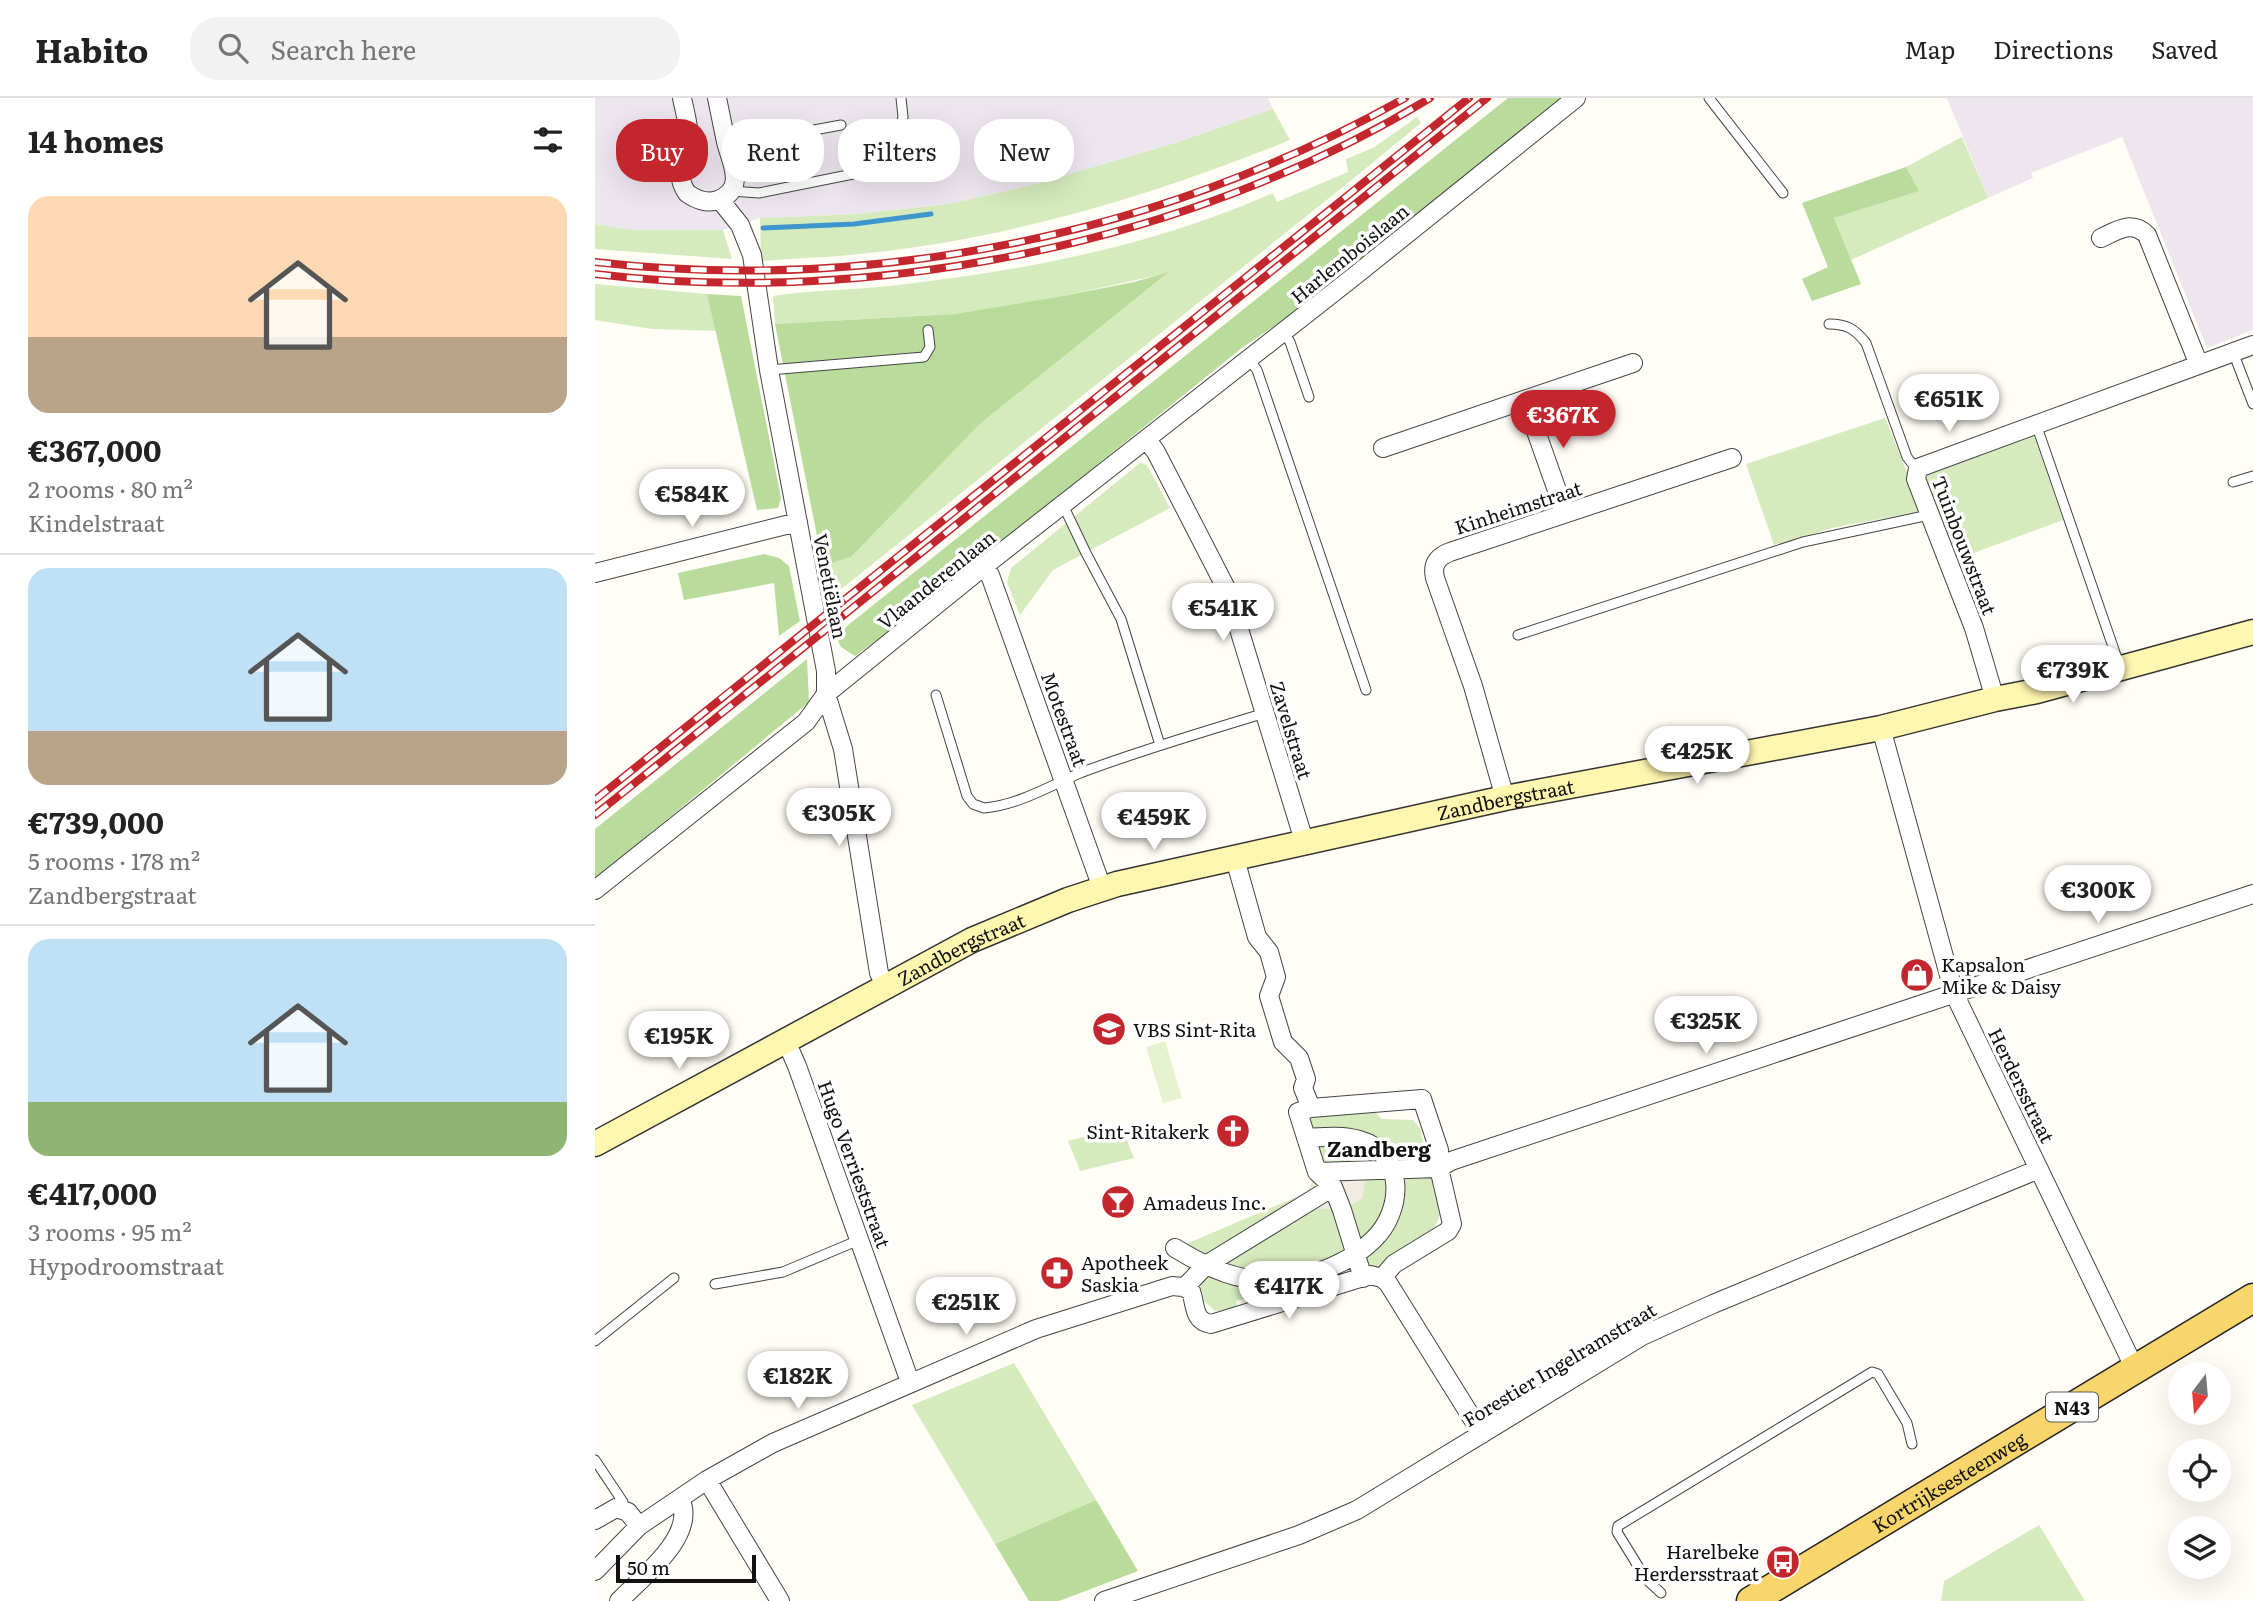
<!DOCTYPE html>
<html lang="en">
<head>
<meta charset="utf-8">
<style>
  body { margin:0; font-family:Literata,serif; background:#f2f2f2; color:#222; height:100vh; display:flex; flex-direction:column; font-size:26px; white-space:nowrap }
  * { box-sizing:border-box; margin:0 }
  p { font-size:23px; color:#767676 }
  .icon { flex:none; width:38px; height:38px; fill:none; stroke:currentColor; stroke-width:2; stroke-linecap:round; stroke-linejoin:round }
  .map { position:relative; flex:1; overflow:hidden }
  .sheet { display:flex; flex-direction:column; background:#fff; width:595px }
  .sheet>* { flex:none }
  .hud { position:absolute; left:21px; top:21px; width:665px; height:63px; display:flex; gap:14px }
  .needle { width:46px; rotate:196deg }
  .controls { position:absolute; left:1573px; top:1264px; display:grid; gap:14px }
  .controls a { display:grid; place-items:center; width:63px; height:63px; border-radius:50%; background:#fff; box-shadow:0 7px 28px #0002; font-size:35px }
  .scale { position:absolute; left:21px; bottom:18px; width:140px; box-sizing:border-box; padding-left:7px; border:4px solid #111; border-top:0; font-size:19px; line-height:24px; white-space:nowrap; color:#111; -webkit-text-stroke:5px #fff; paint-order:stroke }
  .price { position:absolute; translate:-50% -60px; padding:0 16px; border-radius:24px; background:#fff; color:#222; font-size:23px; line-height:46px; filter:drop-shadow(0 2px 4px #0008) }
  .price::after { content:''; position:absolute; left:50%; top:42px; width:21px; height:16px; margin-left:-10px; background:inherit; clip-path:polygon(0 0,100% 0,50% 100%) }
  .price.current { background:#c4262e; color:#fff }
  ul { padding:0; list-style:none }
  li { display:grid; align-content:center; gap:14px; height:371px; padding:0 28px }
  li+li { border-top:2px solid #e0e0e0 }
  li span { display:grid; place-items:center; height:217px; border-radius:21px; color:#555 }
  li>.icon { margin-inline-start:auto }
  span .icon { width:126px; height:126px; fill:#fffc; stroke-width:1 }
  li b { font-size:30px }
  h2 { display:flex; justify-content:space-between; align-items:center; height:84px; padding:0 28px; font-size:30px }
  .tag { padding:0 24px; border-radius:28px; background:#fff; box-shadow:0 7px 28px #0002; font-size:24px; line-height:63px }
  .tag.current { background:#c4262e; color:#fff }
  header { display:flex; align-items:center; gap:42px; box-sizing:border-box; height:98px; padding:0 35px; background:#fff; border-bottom:2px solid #e0e0e0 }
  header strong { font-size:33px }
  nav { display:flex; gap:38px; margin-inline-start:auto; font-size:24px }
  .search { width:490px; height:63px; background:#f2f2f2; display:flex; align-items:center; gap:18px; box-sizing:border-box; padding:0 24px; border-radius:28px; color:#767676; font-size:26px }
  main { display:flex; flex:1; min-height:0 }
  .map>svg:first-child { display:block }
  .industrial { fill:#eee6ef }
  .green { fill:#d5ebbd }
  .forest { fill:#b9dc9c }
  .pitch { fill:#e6f2cf }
  .plaza { fill:#f1ede2 }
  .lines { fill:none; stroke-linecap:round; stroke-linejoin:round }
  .stream { stroke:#3f96cf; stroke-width:5 }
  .lane-casing { stroke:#444; stroke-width:11 }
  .street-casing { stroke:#444; stroke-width:20 }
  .secondary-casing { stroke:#333; stroke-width:27 }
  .primary-casing { stroke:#222; stroke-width:31 }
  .lane { stroke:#fff; stroke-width:9 }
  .street { stroke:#fff; stroke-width:18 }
  .secondary { stroke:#fff6b0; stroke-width:24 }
  .primary { stroke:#f9d66b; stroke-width:28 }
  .rail-casing { stroke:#c4262e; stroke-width:8 }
  .rail { stroke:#fff; stroke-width:5; stroke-dasharray:16; stroke-linecap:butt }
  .labels { text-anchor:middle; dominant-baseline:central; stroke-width:7; stroke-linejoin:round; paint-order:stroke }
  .shield { fill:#fff; stroke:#585858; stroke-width:2 }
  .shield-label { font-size:18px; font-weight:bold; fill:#111 }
  .street-label { font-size:19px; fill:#111; stroke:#fff }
  .poi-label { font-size:19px; fill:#111; stroke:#fff; text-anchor:start }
  .neighbourhood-label { font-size:21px; font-weight:bold; fill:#111; stroke:#fff }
</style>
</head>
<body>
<header>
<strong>Habito</strong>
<div class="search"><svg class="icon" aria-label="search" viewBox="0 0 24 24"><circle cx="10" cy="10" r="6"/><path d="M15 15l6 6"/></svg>Search here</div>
<nav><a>Map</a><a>Directions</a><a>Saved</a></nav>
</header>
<main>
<section class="sheet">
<h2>14 homes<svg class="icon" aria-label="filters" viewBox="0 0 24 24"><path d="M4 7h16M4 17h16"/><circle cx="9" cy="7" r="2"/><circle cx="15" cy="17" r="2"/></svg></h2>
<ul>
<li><span style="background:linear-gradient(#ffd9b3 65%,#b9a48a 0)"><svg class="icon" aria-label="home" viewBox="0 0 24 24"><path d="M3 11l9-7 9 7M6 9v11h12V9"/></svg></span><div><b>€367,000</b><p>2 rooms · 80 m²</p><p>Kindelstraat</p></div></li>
<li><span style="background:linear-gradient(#bfe0f5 75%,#b9a48a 0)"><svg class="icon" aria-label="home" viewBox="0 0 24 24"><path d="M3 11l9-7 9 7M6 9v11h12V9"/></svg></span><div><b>€739,000</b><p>5 rooms · 178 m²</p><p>Zandbergstraat</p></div></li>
<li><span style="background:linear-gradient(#bfe0f5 75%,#8fb573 0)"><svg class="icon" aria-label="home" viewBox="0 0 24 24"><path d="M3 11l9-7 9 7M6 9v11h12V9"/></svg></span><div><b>€417,000</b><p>3 rooms · 95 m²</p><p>Hypodroomstraat</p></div></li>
</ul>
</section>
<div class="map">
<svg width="1658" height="1503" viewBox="0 0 1658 1503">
  <rect width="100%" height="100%" fill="#fffdf5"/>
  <!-- industrial -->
  <path class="industrial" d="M0 0H673L678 11 580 45 437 87 353 106 263 116 165 120 128 132H36L0 126Z
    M1352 0H1658V232L1612 250 1527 39 1436 75 1438 80 1393 100Z"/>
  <!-- green -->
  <path class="green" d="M678 11 695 42C564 95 424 138 283 154 244 159 205 160 166 163L165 120 263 116 353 106 437 87 580 45Z
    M822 19 826 25 759 80 254 485 232 501 228 468 256 459 386 325 573 175 468 198 359 216 180 226 178 198C217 192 256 192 295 188 428 173 555 149 678 95L682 104 753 74 751 61 778 50Z
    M1367 39 1393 100 1256 162 1239 120 1323 93 1311 69Z
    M0 126 36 132H128L137 161 0 151Z
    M0 186 112 196 122 233 57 231 0 222Z
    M1290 320 1328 413 1237 430 1179 447 1151 366Z
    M1437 332 1468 422 1357 463 1326 377Z
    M545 365 552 367 575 410 458 472 425 517 412 484 416 470Z
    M700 1012 779 1013 787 1021 818 1022 825 1030 845 1117 839 1131 806 1151 788 1171 761 1172 723 1185 721 1178 641 1203 643 1211 620 1213 609 1203 604 1181 593 1172 584 1149 713 1094 720 1078Z
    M527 1029 539 1060 485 1073 473 1043Z
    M419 1265 501 1402 400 1446 317 1307Z
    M1444 1427 1490 1503H1346L1349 1483Z"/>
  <!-- forest -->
  <path class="forest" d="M913 0H975L719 201 648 249 315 518 260 558 246 549 242 541 252 528Z
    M1311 69 1324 93 1239 120 1266 186 1217 203 1207 181 1233 169 1207 105Z
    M574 174 386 325 256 459 228 468 180 226 359 216 468 198 539 184Z
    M112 196 146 198 186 400 183 410 162 412Z
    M169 456 184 460 194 468 205 523 184 538 179 485 89 502 83 475Z
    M212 561 214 604 0 781V731Z
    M501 1402 543 1473 464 1503H434L400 1446Z"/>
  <!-- pitch -->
  <path class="pitch" d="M570 943 587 1000 568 1005 551 949Z"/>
  <!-- plaza -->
  <path class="plaza" d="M768 1069 770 1081 768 1100 758 1106 747 1112 700 1109 699 1100 714 1095 721 1078Z"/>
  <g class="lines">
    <!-- stream -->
    <path class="stream" d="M168 130 259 126 336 116"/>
    <!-- lane casing -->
    <g class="lane-casing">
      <path id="lane" d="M1114 0 1188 95
        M132 48 246 27
        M136 93 164 95 273 73 290 61 302 42 308 19 306 0
        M1234 226C1252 226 1260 231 1271 245L1312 359 1322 372
        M688 234 695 244 714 299
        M1638 254 1658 306
        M653 260 662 272 771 592
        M174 272 329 259 335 249 333 232
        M1441 326 1525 569
        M1638 384 1658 378
        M468 407 491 455 526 521 565 647
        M923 537 1208 444 1334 417
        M341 597 372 698 378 706 389 710C423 707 455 688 485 675 546 652 608 634 670 615
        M120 1186 188 1174 264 1142
        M0 1243 79 1180
        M0 1362 28 1404V1412
        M1066 1495 1051 1481 1022 1434 1023 1428 1277 1274 1283 1276 1312 1325 1317 1346"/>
    </g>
    <!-- street casing -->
    <g class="street-casing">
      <path id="street" d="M87 0C90 15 95 30 94 46 94 66 77 73 92 95 100 101 112 106 123 102 152 91 136 64 131 44 128 29 125 15 122 0
        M125 102 145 127 157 157 174 272 231 573V596L248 651 284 875 291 888
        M1506 140C1523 132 1537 122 1552 137L1604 267
        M930 302 970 415
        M552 342 561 354 632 492 710 746
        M788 350 1038 265
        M388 469 395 477 507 790
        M0 475 203 424
        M1400 601 1379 530 1321 381 1323 370 1658 247
        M1286 630 1359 895 1540 1271
        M910 700 878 588 840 480C837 467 842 459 855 454L1137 360
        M640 761 662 839 674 854 681 879 674 898 688 944 704 960 711 981 708 990 716 1010 703 1014 722 1074 738 1089 747 1112 768 1180
        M0 792 211 624 231 596 388 469 757 180 981 0
        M191 943 202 968 315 1284
        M716 1010 827 1001 844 1052V1070L722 1074
        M580 1150C601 1163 628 1177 654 1181 695 1188 748 1171 778 1142 809 1113 811 1055 764 1042 747 1037 729 1039 711 1040
        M787 1180 793 1185 887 1336
        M590 1189 611 1167 738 1089
        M112 1382 185 1503
        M0 1422 21 1410 33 1414 44 1428
        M0 1473 44 1428 112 1382 178 1345 441 1231 577 1188 588 1189 596 1193C601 1208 598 1223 616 1226L775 1177 787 1180 799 1166 853 1133 857 1126 844 1070 856 1063 1658 796
        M24 1503C47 1479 103 1437 85 1401
        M509 1503 704 1437 762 1412 1047 1238 1118 1206 1444 1071"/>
    </g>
    <!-- secondary casing -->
    <g class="secondary-casing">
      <g id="secondary">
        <path id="s1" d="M0 1046 377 842 473 802 522 786 910 700 1286 630 1400 601 1442 593 1658 534"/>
      </g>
    </g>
    <!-- primary casing -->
    <g class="primary-casing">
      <g id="primary">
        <path id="s2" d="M1156 1503 1658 1200"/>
      </g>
    </g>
    <!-- lane -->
    <use href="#lane" class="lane"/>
    <!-- street -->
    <use href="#street" class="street"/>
    <!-- secondary -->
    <use href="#secondary" class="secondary"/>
    <!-- primary -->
    <use href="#primary" class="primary"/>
    <!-- rail casing -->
    <g class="rail-casing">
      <path id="rail" d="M0 164C278 196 566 137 810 0
        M0 176C277 210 597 145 835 0
        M0 702 874 0
        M0 717 892 0"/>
    </g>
    <!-- rail -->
    <use href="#rail" class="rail"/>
  </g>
  <!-- icons -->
  <defs>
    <g id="shop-disc" transform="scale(1.75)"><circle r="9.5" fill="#c4262e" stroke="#fff"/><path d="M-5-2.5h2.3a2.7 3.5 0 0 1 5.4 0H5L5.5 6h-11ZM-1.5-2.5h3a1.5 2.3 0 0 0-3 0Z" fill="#fff"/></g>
    <g id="school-disc" transform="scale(1.75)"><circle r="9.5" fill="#c4262e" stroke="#fff"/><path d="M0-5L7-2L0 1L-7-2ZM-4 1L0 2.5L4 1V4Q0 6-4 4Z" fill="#fff"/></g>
    <g id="church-disc" transform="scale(1.75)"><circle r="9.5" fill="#c4262e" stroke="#fff"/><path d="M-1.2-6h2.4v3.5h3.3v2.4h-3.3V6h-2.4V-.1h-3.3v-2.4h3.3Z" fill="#fff"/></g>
    <g id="bar-disc" transform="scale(1.75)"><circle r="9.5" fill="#c4262e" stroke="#fff"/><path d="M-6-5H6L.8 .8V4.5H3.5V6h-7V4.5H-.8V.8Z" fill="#fff"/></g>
    <g id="pharmacy-disc" transform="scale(1.75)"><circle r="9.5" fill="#c4262e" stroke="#fff"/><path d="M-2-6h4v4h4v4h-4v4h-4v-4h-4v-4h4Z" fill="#fff"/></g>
    <g id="bus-disc" transform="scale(1.75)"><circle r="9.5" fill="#c4262e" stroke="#fff"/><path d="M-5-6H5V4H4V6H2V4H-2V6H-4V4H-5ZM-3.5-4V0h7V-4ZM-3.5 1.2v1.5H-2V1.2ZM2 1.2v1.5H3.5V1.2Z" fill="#fff"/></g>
  </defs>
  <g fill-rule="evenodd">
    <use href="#shop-disc" x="1322" y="877"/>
    <use href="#school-disc" x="514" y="931"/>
    <use href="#church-disc" x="638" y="1033"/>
    <use href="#bar-disc" x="523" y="1104"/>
    <use href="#pharmacy-disc" x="462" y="1175"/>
    <use href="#bus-disc" x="1188" y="1464"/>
  </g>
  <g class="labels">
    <!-- shield labels -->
    <rect class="shield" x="1451" y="1294.5" width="52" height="29" rx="5"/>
    <g class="shield-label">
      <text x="1477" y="1309">N43</text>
    </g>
    <!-- street labels -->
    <g class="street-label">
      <text transform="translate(754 155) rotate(-39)">Harlemboislaan</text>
      <text transform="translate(923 409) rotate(-18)">Kinheimstraat</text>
      <text transform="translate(1370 447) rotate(69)">Tuinbouwstraat</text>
      <text transform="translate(341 481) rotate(-39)">Vlaanderenlaan</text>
      <text transform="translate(236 488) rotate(79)">Venetiëlaan</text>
      <text transform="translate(470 621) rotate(70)">Motestraat</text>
      <text transform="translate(697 632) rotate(73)">Zavelstraat</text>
      <text stroke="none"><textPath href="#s1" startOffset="982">Zandbergstraat</textPath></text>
      <text stroke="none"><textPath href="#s1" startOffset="415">Zandbergstraat</textPath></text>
      <text transform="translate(1427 987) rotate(64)">Herdersstraat</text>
      <text transform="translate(260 1066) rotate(70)">Hugo Verrieststraat</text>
      <text transform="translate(964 1266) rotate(-31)">Forestier Ingelramstraat</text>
      <text stroke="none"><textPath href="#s2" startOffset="231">Kortrijksesteenweg</textPath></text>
    </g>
    <!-- poi labels -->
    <g class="poi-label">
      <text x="1346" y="866">Kapsalon<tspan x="1346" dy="22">Mike &amp; Daisy</tspan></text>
      <text x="538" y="931">VBS Sint-Rita</text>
      <text x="614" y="1033" text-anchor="end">Sint-Ritakerk</text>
      <text x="548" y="1104">Amadeus Inc.</text>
      <text x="486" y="1164">Apotheek<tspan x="486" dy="22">Saskia</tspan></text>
      <text x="1164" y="1453" text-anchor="end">Harelbeke<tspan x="1164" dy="22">Herdersstraat</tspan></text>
    </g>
    <!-- neighbourhood labels -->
    <g class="neighbourhood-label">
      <text x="784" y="1049">Zandberg</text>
    </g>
  </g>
</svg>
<div class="controls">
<a><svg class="needle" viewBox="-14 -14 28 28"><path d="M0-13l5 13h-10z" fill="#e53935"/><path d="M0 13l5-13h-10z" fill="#767676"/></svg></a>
<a><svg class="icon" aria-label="locate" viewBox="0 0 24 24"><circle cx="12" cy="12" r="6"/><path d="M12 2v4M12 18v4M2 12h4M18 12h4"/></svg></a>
<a><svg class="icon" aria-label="layers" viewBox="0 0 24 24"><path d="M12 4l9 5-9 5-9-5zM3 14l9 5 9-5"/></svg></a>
</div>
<div class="scale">50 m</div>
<b class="price" style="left:1354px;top:336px">€651K</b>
<b class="price current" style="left:968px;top:352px">€367K</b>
<b class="price" style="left:97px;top:431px">€584K</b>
<b class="price" style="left:628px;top:545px">€541K</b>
<b class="price" style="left:1478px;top:607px">€739K</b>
<b class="price" style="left:1102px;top:688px">€425K</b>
<b class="price" style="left:244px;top:750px">€305K</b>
<b class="price" style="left:559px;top:754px">€459K</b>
<b class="price" style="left:1503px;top:827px">€300K</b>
<b class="price" style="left:1111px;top:958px">€325K</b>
<b class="price" style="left:84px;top:973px">€195K</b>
<b class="price" style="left:694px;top:1223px">€417K</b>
<b class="price" style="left:371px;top:1239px">€251K</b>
<b class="price" style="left:203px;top:1313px">€182K</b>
<div class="hud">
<a class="tag current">Buy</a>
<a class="tag">Rent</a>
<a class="tag">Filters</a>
<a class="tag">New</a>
</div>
</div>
</main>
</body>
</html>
